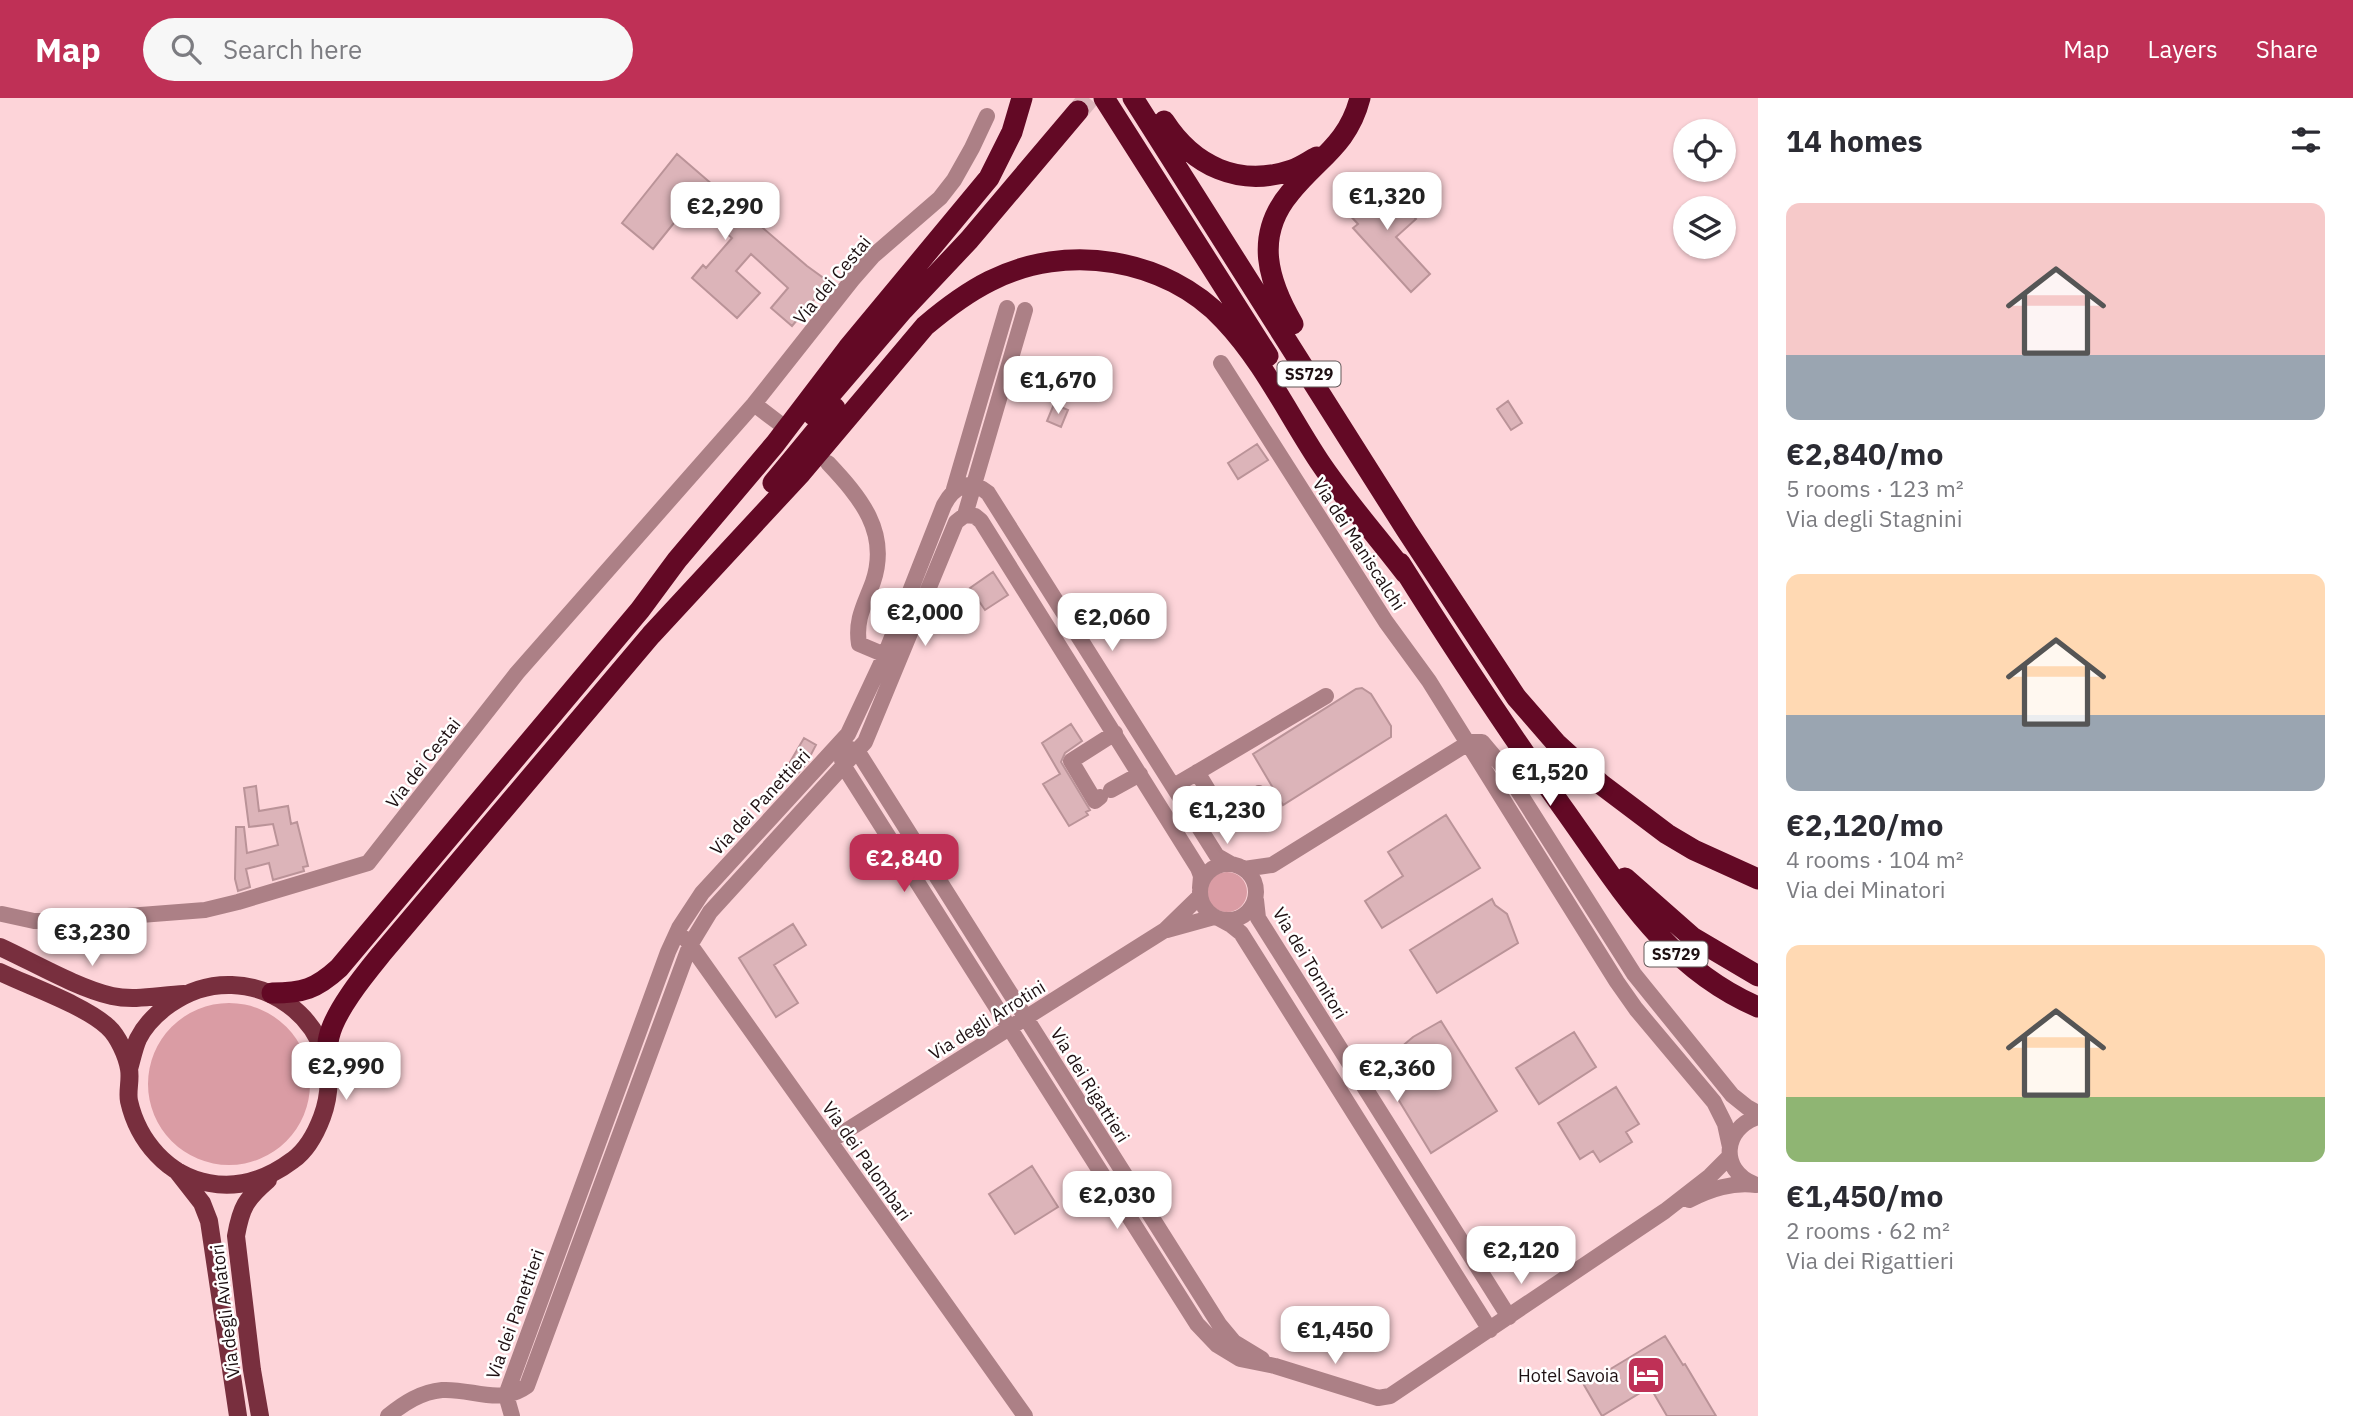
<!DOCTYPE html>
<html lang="en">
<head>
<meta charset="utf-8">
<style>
  body { margin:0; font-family:"IBM Plex Sans",sans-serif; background:#f7f7f7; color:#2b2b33; height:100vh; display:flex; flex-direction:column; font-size:26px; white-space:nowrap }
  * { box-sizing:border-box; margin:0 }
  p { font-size:23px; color:#7c7c81 }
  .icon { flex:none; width:38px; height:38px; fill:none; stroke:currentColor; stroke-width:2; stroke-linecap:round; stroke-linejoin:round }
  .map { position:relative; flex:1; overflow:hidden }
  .panel { display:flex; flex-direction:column; background:#fff; width:595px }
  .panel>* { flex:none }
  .controls { position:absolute; left:1673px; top:21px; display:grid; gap:14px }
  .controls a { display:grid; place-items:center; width:63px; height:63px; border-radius:50%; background:#fff; box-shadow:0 2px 5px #0004; font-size:35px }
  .price { position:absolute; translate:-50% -60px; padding:0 16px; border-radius:14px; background:#fff; color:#222; font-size:23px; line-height:46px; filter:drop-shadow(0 2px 4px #0008) }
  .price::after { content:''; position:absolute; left:50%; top:42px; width:21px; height:16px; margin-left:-10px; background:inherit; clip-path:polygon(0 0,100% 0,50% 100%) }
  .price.on { background:#bf3056; color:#fff }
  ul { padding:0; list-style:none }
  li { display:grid; align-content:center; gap:14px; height:371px; padding:0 28px }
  li span { display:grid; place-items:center; height:217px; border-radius:14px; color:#555 }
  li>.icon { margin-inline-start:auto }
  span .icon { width:126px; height:126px; fill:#fffc; stroke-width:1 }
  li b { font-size:30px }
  h2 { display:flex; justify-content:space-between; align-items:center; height:84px; padding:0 28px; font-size:30px }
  header { display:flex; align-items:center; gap:42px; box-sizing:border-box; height:98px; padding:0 35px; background:#bf3056; color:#fff }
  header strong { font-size:33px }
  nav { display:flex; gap:38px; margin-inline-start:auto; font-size:24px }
  .search { width:490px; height:63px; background:#f7f7f7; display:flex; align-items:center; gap:18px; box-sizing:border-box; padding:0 24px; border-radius:38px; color:#7c7c81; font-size:26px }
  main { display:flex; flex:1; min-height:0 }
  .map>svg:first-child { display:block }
  .green { fill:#da9ca4 }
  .building { fill:#dcb4b9; stroke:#ba9398; stroke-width:2 }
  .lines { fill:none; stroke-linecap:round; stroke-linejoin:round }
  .highway-tunnel { stroke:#dcb7bb; stroke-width:21; stroke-dasharray:21 10; stroke-linecap:butt }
  .minor { stroke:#ac8086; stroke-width:16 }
  .major { stroke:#782f3e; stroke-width:18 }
  .highway { stroke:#630925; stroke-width:21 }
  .labels { text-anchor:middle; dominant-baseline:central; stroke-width:5; stroke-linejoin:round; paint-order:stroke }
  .shield { fill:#fff; stroke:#625859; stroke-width:2 }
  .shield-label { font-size:16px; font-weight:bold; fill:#1e1012 }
  .street-label { font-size:18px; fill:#1e1012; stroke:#fff }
  .poi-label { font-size:18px; fill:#1e1012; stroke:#fff; text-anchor:end }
</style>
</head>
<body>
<header>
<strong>Map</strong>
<div class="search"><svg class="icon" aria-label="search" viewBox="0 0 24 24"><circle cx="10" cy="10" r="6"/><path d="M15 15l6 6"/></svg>Search here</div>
<nav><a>Map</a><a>Layers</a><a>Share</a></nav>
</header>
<main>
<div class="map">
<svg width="1758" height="1318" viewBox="0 0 1758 1318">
  <rect width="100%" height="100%" fill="#fdd4d9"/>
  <!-- green -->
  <path class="green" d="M1207 794a20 20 0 1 1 40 0a20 20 0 1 1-40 0Z
    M148 986a81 81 0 1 1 162 0a81 81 0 1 1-162 0Z"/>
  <!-- building -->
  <path class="building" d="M677 56 807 168 829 184 792 228 771 210 788 190 751 156 736 173 760 195 737 220 692 180 703 167 706 170 732 140 690 105 653 151 622 125Z
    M1372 81 1381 92 1386 88 1416 121 1396 139 1430 176 1411 194 1353 130 1358 126 1345 112 1362 97 1359 93Z
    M1508 303 1522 325 1511 332 1497 311Z
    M1054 306 1068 312 1061 329 1047 323Z
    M1257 346 1268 362 1238 381 1228 365Z
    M993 474 1008 497 985 512 970 490Z
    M1362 590 1371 596 1391 628V639L1283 707 1253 656 1356 591Z
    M1071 626 1082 643 1065 655 1061 664 1090 712 1086 714 1088 717 1069 728 1043 686 1060 676 1042 645Z
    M804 640 816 647 806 666 796 677 786 671Z
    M256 688 259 713 288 708 291 726 297 724 308 768 303 769 304 773 273 782 269 765 246 771 250 789 238 793 235 781 236 729H244L247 755 278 747 273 726 249 729 244 690Z
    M1446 717 1480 770 1382 830 1365 803 1403 778 1388 754Z
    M1492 801 1495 807 1507 816 1518 845 1437 895 1410 852Z
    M793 826 806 847 774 867 798 905 776 919 739 860Z
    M1441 923 1497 1013 1431 1055 1384 978 1399 968 1396 960 1400 950 1413 939Z
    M1574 934 1596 969 1539 1006 1516 970Z
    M1616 989 1639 1026 1626 1034 1632 1044 1600 1064 1593 1053 1580 1061 1558 1025Z
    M1032 1068 1058 1109 1015 1136 989 1096Z
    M1665 1238 1683 1267 1685 1266 1716 1318H1667L1650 1289 1602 1318 1584 1287Z"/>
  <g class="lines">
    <!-- highway-tunnel -->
    <path class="highway-tunnel" d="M1078 13 1089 0"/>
    <!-- minor -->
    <path class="minor" d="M1221 265 1386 524 1429 583 1617 884 1636 911 1714 1004 1725 1026 1730 1049
      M754 306 779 325
      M828 365C860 399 890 434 873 484 865 506 855 521 859 546L885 557
      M954 391 1007 210
      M965 417 975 418 981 423 1198 770 1201 778 1200 790
      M965 417 1025 212
      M839 646 843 667 1197 1226 1217 1247 1240 1261 1275 1268 1378 1300 1390 1298 1665 1113 1710 1078 1730 1058
      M851 651 858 654 1219 1226 1234 1244 1262 1261
      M1197 674 1223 717 1259 695
      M1174 688 1326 598
      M1111 692 1140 676
      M1100 699 1095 703 1071 663 1115 635
      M1200 794a28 28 0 1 1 56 0a28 28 0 1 1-56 0Z
      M1244 771 1272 767 1470 644H1482L1503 669 1634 876 1732 997 1747 1009 1758 1015
      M1256 802 1258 820 1509 1219
      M2 816 34 823H63L205 812 238 804 368 765 517 575 754 306 852 182 873 158 940 100 954 82 972 50 987 18
      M1220 821 1231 827 1241 835 1490 1232
      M1167 832 1214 819
      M686 841 1025 1318
      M830 1043 1165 832 1200 798
      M1754 1086C1719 1072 1723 1030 1758 1019
      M1689 1102C1711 1091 1732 1084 1756 1087
      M506 1297 668 854 679 830 702 795 848 636 885 557 944 407C954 388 970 380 988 395L1217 758 1231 766
      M506 1297 512 1318
      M388 1318C404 1305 421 1294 442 1292 472 1290 499 1308 527 1288L690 847 710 814 865 644 956 424 965 417"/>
    <!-- major -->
    <path class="major" d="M0 849C33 864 77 890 112 898 135 903 160 897 184 896
      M0 874C29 888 86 908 108 929 118 938 127 958 129 971 131 982 127 993 129 1003 138 1043 168 1078 209 1085 240 1091 269 1080 293 1062 307 1052 316 1035 322 1019 356 926 249 850 170 906 157 915 145 927 138 941 134 950 132 961 129 971
      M177 1073 202 1105 209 1123 238 1318
      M260 1318 252 1272 236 1138C241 1109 246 1101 268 1082"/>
    <!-- highway -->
    <path class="highway" d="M1104 0 1268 258
      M1133 0 1407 433 1516 599 1556 645 1602 687 1667 736 1694 752 1758 781
      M1164 23C1193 68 1239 90 1292 72 1301 69 1309 63 1317 59
      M1293 226C1268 183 1254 138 1290 95 1318 60 1348 47 1360 0
      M813 317 903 212 969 142 1078 13
      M773 385 835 310
      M1400 465C1452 548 1506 630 1563 710 1619 788 1665 869 1758 909
      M1625 780 1692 839 1758 878
      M272 895C303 895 316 891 339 870L640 512 677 462 775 346 848 250 989 80 1012 34 1022 0
      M328 978C328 965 326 951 329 939 335 912 366 875 383 854L651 537 801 375 925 228C945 211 966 195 990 183 1066 144 1166 160 1224 222 1263 263 1288 316 1319 363 1345 402 1377 438 1406 476"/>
  </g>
  <!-- icons -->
  <defs>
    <g id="hotel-square" transform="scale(2.0125)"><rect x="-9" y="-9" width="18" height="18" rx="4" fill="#bf3056" stroke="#fff"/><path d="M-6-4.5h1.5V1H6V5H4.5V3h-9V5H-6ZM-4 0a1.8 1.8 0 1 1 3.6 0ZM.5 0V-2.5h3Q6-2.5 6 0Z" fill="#fff"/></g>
  </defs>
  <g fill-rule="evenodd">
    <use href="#hotel-square" x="1646" y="1277"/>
  </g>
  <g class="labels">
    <!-- shield labels -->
    <g class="shield">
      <rect x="1277.5" y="263.5" width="63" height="25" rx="5"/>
      <rect x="1644.5" y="843.5" width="63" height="25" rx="5"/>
    </g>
    <g class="shield-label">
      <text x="1309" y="276">SS729</text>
      <text x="1676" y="856">SS729</text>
    </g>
    <!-- street labels -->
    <g class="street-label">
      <text transform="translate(832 182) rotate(-50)">Via dei Cestai</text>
      <text transform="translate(1359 446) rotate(57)">Via dei Maniscalchi</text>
      <text transform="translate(423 665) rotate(-52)">Via dei Cestai</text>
      <text transform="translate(760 704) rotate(-47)">Via dei Panettieri</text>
      <text transform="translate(1310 865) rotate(59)">Via dei Tornitori</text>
      <text transform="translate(987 922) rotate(-32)">Via degli Arrotini</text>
      <text transform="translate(1090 987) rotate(58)">Via dei Rigattieri</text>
      <text transform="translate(867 1063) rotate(55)">Via dei Palombari</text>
      <text transform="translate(225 1213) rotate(-97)">Via degli Aviatori</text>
      <text transform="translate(515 1216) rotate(-70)">Via dei Panettieri</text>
    </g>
    <!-- poi labels -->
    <g class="poi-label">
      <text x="1619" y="1277">Hotel Savoia</text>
    </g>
  </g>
</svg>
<div class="controls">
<a><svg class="icon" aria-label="locate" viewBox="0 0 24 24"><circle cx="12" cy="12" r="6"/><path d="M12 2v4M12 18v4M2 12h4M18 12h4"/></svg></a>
<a><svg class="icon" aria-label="layers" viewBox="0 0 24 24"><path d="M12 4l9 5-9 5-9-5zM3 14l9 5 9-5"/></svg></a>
</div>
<b class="price" style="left:1387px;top:134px">€1,320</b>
<b class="price" style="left:725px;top:144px">€2,290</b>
<b class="price" style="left:1058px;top:318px">€1,670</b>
<b class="price" style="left:925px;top:550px">€2,000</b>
<b class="price" style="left:1112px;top:555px">€2,060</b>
<b class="price" style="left:1550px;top:710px">€1,520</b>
<b class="price" style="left:1227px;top:748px">€1,230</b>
<b class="price on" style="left:904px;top:796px">€2,840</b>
<b class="price" style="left:92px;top:870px">€3,230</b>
<b class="price" style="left:346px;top:1004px">€2,990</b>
<b class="price" style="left:1397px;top:1006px">€2,360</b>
<b class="price" style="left:1117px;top:1133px">€2,030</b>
<b class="price" style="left:1521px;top:1188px">€2,120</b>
<b class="price" style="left:1335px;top:1268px">€1,450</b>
</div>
<section class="panel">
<h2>14 homes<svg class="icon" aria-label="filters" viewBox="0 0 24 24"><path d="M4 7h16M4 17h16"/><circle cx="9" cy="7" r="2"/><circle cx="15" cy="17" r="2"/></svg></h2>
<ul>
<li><span style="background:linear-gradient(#f6c9c9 70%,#9aa5b1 0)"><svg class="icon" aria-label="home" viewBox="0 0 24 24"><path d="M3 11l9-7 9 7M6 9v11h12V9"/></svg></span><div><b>€2,840/mo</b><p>5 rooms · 123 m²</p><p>Via degli Stagnini</p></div></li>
<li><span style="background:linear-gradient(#ffd9b3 65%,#9aa5b1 0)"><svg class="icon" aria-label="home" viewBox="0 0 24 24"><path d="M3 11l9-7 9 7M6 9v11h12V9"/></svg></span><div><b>€2,120/mo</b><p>4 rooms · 104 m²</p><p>Via dei Minatori</p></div></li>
<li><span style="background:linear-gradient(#ffd9b3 70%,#8fb573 0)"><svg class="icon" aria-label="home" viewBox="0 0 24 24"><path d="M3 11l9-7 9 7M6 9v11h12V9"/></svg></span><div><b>€1,450/mo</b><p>2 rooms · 62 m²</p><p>Via dei Rigattieri</p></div></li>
</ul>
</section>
</main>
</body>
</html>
